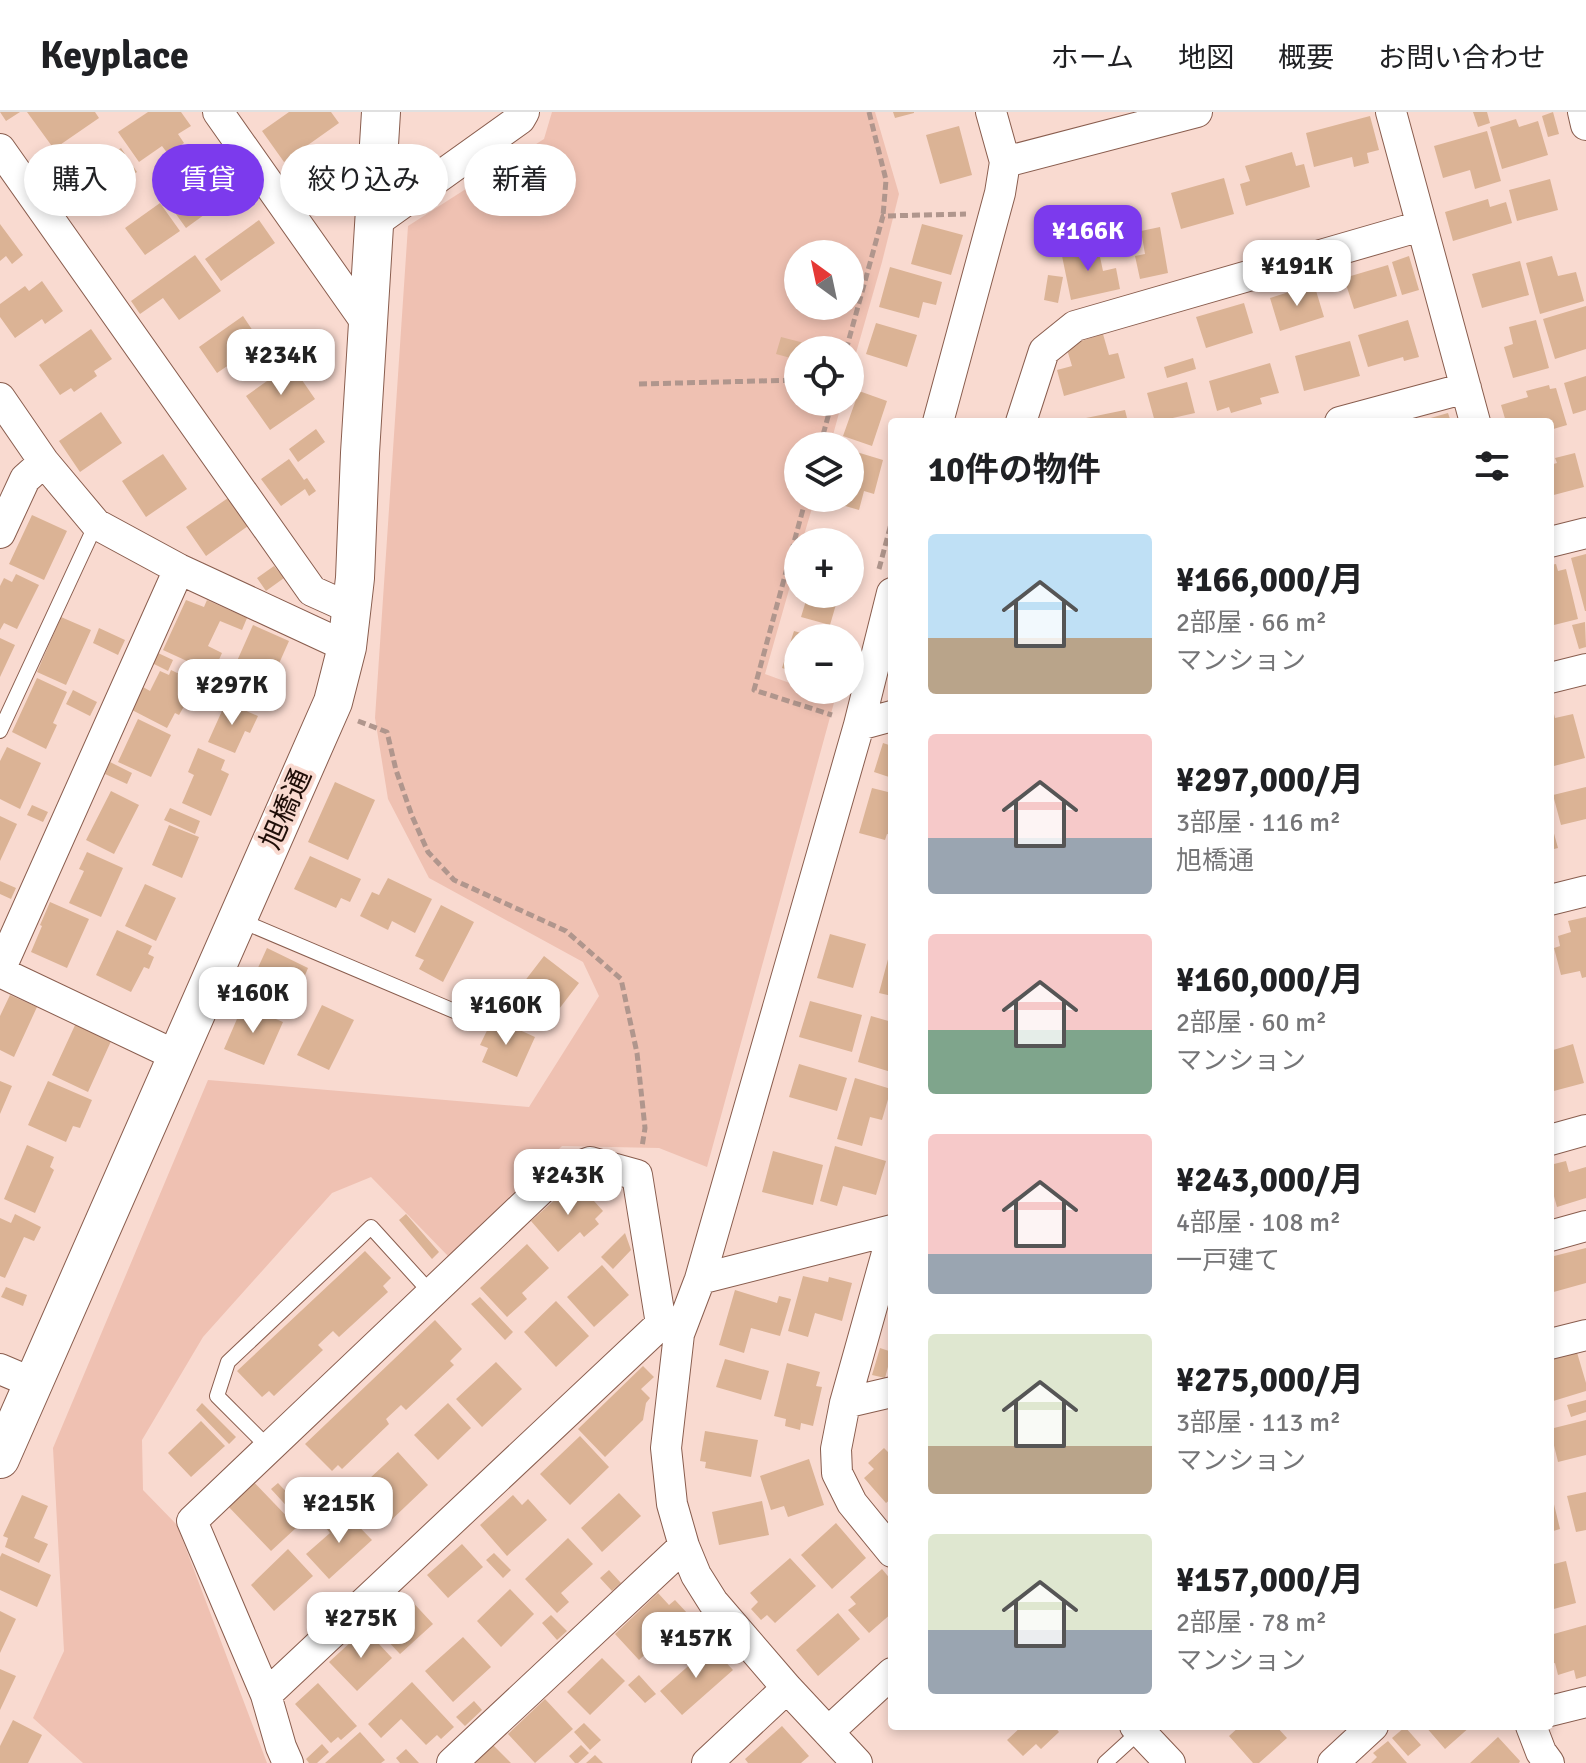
<!DOCTYPE html>
<html lang="ja">
<head>
<meta charset="utf-8">
<style>
  body { margin:0; font-family:Signika,"Noto Sans JP",sans-serif; background:#f6f6f6; color:#202124; height:100vh; display:flex; flex-direction:column; font-size:30px; white-space:nowrap }
  * { box-sizing:border-box; margin:0 }
  p { font-size:26px; color:#757577 }
  .icon { flex:none; width:44px; height:44px; fill:none; stroke:currentColor; stroke-width:2; stroke-linecap:round; stroke-linejoin:round }
  .map { position:relative; flex:1; overflow:hidden }
  .drawer { position:absolute; left:888px; top:306px; width:666px; height:1312px; display:flex; flex-direction:column; background:#fff; border-radius:8px; box-shadow:0 4px 12px #0003 }
  .drawer>* { flex:none }
  .banner { position:absolute; left:24px; top:32px; width:744px; height:72px; display:flex; gap:16px }
  .needle { width:52px; rotate:327deg }
  .fabs { position:absolute; left:784px; top:128px; display:grid; gap:16px }
  .fabs a { display:grid; place-items:center; width:80px; height:80px; border-radius:50%; background:#fff; box-shadow:0 4px 12px #0003; font-size:40px }
  .price { position:absolute; translate:-50% -68px; padding:0 18px; border-radius:16px; background:#fff; color:#222; font-size:26px; line-height:52px; filter:drop-shadow(0 2px 4px #0008) }
  .price::after { content:''; position:absolute; left:50%; top:48px; width:24px; height:18px; margin-left:-12px; background:inherit; clip-path:polygon(0 0,100% 0,50% 100%) }
  .price.on { background:#7c3aed; color:#fff }
  ul { padding:0; list-style:none }
  li { display:flex; align-items:center; gap:24px; height:200px; padding:0 40px }
  li span { display:grid; place-items:center; flex:none; width:224px; height:160px; border-radius:8px; color:#555 }
  li>.icon { margin-inline-start:auto }
  span .icon { width:96px; height:96px; fill:#fffc; stroke-width:1 }
  li b { font-size:34px }
  h2 { display:flex; justify-content:space-between; align-items:center; height:96px; padding:0 40px; font-size:34px }
  .pill { padding:0 28px; border-radius:36px; background:#fff; box-shadow:0 4px 12px #0003; font-size:28px; line-height:72px }
  .pill.on { background:#7c3aed; color:#fff }
  header { display:flex; align-items:center; gap:48px; box-sizing:border-box; height:112px; padding:0 40px; background:#fff; border-bottom:2px solid #e0e0e0 }
  header strong { font-size:38px }
  nav { display:flex; gap:44px; margin-inline-start:auto; font-size:28px }
  .map>svg:first-child { display:block }
  .green { fill:#efc1b2; fill-rule:evenodd }
  .building { fill:#dbb395 }
  .lines { fill:none; stroke-linecap:round; stroke-linejoin:round }
  .service-casing { stroke:#895d4e; stroke-width:16 }
  .minor-casing { stroke:#895d4e; stroke-width:32 }
  .tertiary-casing { stroke:#895d4e; stroke-width:40 }
  .path { stroke:#b0968d; stroke-width:5; stroke-dasharray:8 4; stroke-linecap:butt }
  .service { stroke:#fff; stroke-width:14 }
  .minor { stroke:#fff; stroke-width:30 }
  .tertiary { stroke:#fff; stroke-width:38 }
  .labels { text-anchor:middle; dominant-baseline:central; stroke-width:8; stroke-linejoin:round; paint-order:stroke }
  .street-label { font-size:28px; fill:#1f0e08; stroke:#f9dad0 }
</style>
</head>
<body>
<header>
<strong>Keyplace</strong>
<nav><a>ホーム</a><a>地図</a><a>概要</a><a>お問い合わせ</a></nav>
</header>
<div class="map">
<svg width="1586" height="1651" viewBox="0 0 1586 1651">
  <rect width="100%" height="100%" fill="#f9dad0"/>
  <!-- green -->
  <path class="green" d="M552 0H875L899 82 882 150 850 262V238H798V290H842L830 334H798V386H815L802 430H798V446L765 562 798 574V578H809L835 587 707 1055 659 1036 562 1034 448 1144 371 1065 332 1081 203 1225 142 1328 143 1378 177 1413 267 1651H83L33 1606 64 1539 53 1336 208 968 529 995 599 884 583 850 429 766 388 687 375 606 408 114 544 27ZM798 142H850V194H798Z"/>
  <!-- building -->
  <path class="building" d="M0 0H20L6 9Z
    M27 0H95L99 6 54 37Z
    M148 0H181L191 14 178 22 184 31 168 42 162 34 139 50 118 20Z
    M289 0H331L339 11 284 50 262 19Z
    M893 0H914V1L895 6Z
    M1473 0H1487L1490 11 1478 15Z
    M1553 0 1559 22 1548 25 1542 4Z
    M1370 4 1379 38 1367 41 1369 51 1354 55 1352 45 1314 55 1306 21Z
    M1516 7 1519 15 1538 9 1548 43 1502 57 1490 15Z
    M959 14 972 63 940 72 926 23Z
    M1487 19 1501 69 1475 77 1470 58 1443 66 1434 34Z
    M121 36 137 60 72 104 48 68 69 54 74 61 106 40 109 44Z
    M220 37 241 66 214 86 219 92 186 116 160 80Z
    M1292 40 1296 54 1304 52 1310 75 1246 94 1240 72 1250 69 1245 54Z
    M1224 66 1234 102 1181 117 1171 81Z
    M1550 67 1558 98 1517 109 1509 78Z
    M1488 87 1490 95 1506 90 1512 111 1453 129 1445 100Z
    M160 91 180 119 145 143 125 116Z
    M259 108 275 131 221 169 205 147Z
    M0 112 23 143 12 152 6 144 0 149Z
    M922 112 963 123 951 163 911 152Z
    M1160 115 1168 161 1140 167 1135 144 1145 142 1141 119Z
    M1097 131 1103 159 1116 156 1120 177 1071 188 1061 139Z
    M195 143 221 179 179 208 163 186 140 202 131 189Z
    M1409 144 1419 178 1402 183 1392 150Z
    M1552 144 1558 164 1576 160 1584 189 1540 202 1526 151Z
    M1520 149 1529 183 1482 196 1472 162Z
    M1388 153 1397 184 1354 197 1344 166Z
    M890 155 942 170 936 193 923 190 919 206 879 195Z
    M1048 163 1063 165 1058 191 1044 188Z
    M42 169 63 199 45 212 42 207 15 226 0 205V192L25 174 29 179Z
    M1314 172 1324 205 1280 219 1270 186Z
    M1244 191 1253 221 1206 236 1196 205Z
    M1586 194V237L1555 247 1543 207Z
    M243 204 261 231 217 261 199 235Z
    M1408 208 1419 245 1404 249 1403 245 1368 255 1358 223Z
    M1536 208 1549 256 1513 266 1504 235 1513 232 1509 215Z
    M876 211 917 223 907 255 866 242Z
    M91 217 112 247 94 259 97 264 74 280 71 276 60 283 39 253Z
    M1103 222 1109 243 1118 241 1125 266 1064 284 1057 258 1072 254 1066 234Z
    M781 225 812 233 811 238H798V248L776 242Z
    M1350 229 1360 264 1304 279 1295 244Z
    M1193 246 1196 257 1167 266 1164 255Z
    M1270 251 1279 281 1260 286 1262 292 1231 301 1229 295 1217 299 1209 269Z
    M291 252 315 287 270 318 246 284Z
    M1586 264V298L1573 302 1564 271Z
    M1187 270 1195 301 1155 310 1147 281Z
    M1549 273 1550 277 1556 276 1567 313 1550 318V310H1506L1501 293 1528 285 1526 279Z
    M859 279 887 289 872 334 843 324Z
    M1125 298 1128 310H1087L1086 306Z
    M101 300 122 331 80 360 59 329Z
    M1448 301 1451 310H1420V309Z
    M316 317 325 330 298 350 289 337Z
    M850 338 883 348 874 382 864 379 859 398 828 389 829 386H850Z
    M1575 341 1584 375 1550 384V353L1557 351 1555 346Z
    M163 342 187 377 146 405 122 369Z
    M289 347 304 368 307 366 316 379 309 384 305 377 281 394 261 367Z
    M228 386 248 414 206 444 186 415Z
    M32 403 67 419 44 468 9 452Z
    M1586 442V499H1585L1571 446Z
    M1556 452 1558 459 1566 457 1578 507 1550 514V453Z
    M274 454 284 466 266 479 257 466Z
    M16 462 39 473 17 517 4 511 0 518V474L4 466 12 470Z
    M808 482H839L830 513 801 505Z
    M186 488 204 495 207 488 247 506 242 518 220 509 208 534 222 541 213 561 163 538Z
    M61 505 91 518 66 573 37 560Z
    M1585 510 1586 535 1579 537 1572 513Z
    M253 513 289 529 265 583 229 567Z
    M99 516 125 528 118 543 93 531Z
    M794 519 815 525 798 526V561L782 556Z
    M0 526 15 533 0 565Z
    M158 541 173 548 168 559 152 551Z
    M171 558 202 573 193 591 187 589 179 603 175 601 167 616 132 598 143 575 150 579 160 559 169 563Z
    M37 566 67 580 53 611 57 613 46 637 12 620Z
    M226 572 256 585 251 597 220 584Z
    M73 578 97 590 90 604 66 592Z
    M226 590 258 604 250 621 245 619 235 641 208 630Z
    M1554 602 1555 606 1573 602 1585 646 1550 655V603Z
    M138 607 171 623 151 665 118 650Z
    M891 625H892V666L874 660 883 631 889 633Z
    M7 635 41 651 20 697 0 687V649Z
    M198 636 225 648 221 658 229 662 211 704 182 691 194 663 188 660Z
    M110 650 132 661 127 672 105 662Z
    M335 670 375 688 348 748 308 730Z
    M1586 675V707L1561 713 1553 683Z
    M872 676 892 681V723L887 722 885 728 859 721Z
    M111 679 139 693 114 742 86 728Z
    M32 693 48 700 43 710 27 703Z
    M170 696 200 709 195 722 164 708Z
    M0 704 17 712 0 749Z
    M1550 707 1558 736 1550 738Z
    M169 713 199 725 182 766 152 753Z
    M87 740 123 756 101 805 69 791 84 759 79 757Z
    M310 744 361 767 350 790 341 786 336 796 294 777Z
    M388 766 432 787 415 821 392 809 388 818 360 804 372 780 379 783Z
    M0 769 16 776 11 787 0 782Z
    M145 772 176 786 156 829 125 814Z
    M50 790 89 807 67 856 31 840 42 814 40 813Z
    M441 793 474 810 443 870 419 857 424 848 415 844Z
    M1586 805V865L1582 866 1580 859 1561 863 1554 836 1560 834 1558 824 1571 820 1568 809Z
    M117 818 152 834 148 842 154 845 149 857 144 855 131 880 96 863Z
    M830 822 866 832 853 876 817 866Z
    M267 836 308 856 301 873 294 870 288 883 270 875 264 887 247 880Z
    M891 836H892V884L879 881Z
    M544 844 579 871 549 910 514 883Z
    M10 883 37 895 14 945 0 938V904Z
    M810 889 862 903 852 940 799 925Z
    M243 893 283 910 264 953 224 937Z
    M322 893 354 908 329 958 297 943Z
    M871 904 892 910 891 960 858 950Z
    M493 906 535 925 517 965 482 950 488 936 480 933Z
    M76 911 112 927 88 980 52 963Z
    M1573 932 1584 971 1550 980V939Z
    M799 952 847 966 837 999 789 985Z
    M855 966 891 977 882 1008 870 1005 862 1034 837 1027Z
    M0 969 12 974 0 1002Z
    M48 969 92 988 80 1016 73 1014 66 1030 28 1013Z
    M27 1033 54 1045 50 1055 54 1058 35 1101 4 1087Z
    M835 1034 886 1049 876 1083 843 1074 837 1094 820 1089Z
    M773 1039 823 1053 813 1093 762 1080Z
    M1566 1049 1569 1060 1586 1055V1086L1557 1095 1550 1070V1053Z
    M576 1069 603 1099 595 1107 599 1112 584 1125 580 1120 558 1140 531 1109Z
    M15 1102 41 1115 34 1129 24 1125 5 1166 0 1164V1106L11 1111Z
    M406 1102 439 1140 432 1147 399 1108Z
    M625 1121 631 1138 613 1157 601 1145Z
    M527 1132 549 1156 522 1181 527 1187 507 1205 480 1176Z
    M1586 1136V1171L1550 1181V1145Z
    M365 1139 391 1166 383 1174 388 1180 339 1225 333 1219 318 1233 323 1238 274 1284 269 1279 262 1285 237 1259Z
    M602 1153 629 1183 594 1215 567 1185Z
    M803 1164 828 1170 829 1165 852 1171 842 1209 815 1201 808 1225 788 1219Z
    M6 1175 27 1183 23 1194 1 1185Z
    M735 1178 777 1191 779 1184 791 1187 780 1224 751 1216 744 1241 719 1233Z
    M480 1185 513 1220 505 1228 471 1192Z
    M556 1189 589 1224 556 1255 524 1220Z
    M435 1208 462 1237 450 1249 454 1253 406 1298 401 1293 386 1307 389 1312 342 1357 338 1353 332 1359 305 1332Z
    M880 1236 892 1240 885 1266 872 1263Z
    M1576 1237 1586 1271V1279L1550 1290V1245Z
    M725 1247 769 1259 761 1288 716 1275Z
    M496 1250 522 1277 482 1315 456 1287Z
    M787 1251 820 1260 816 1274 822 1275 813 1314 801 1311 800 1318 785 1314 786 1307 774 1304Z
    M643 1254 654 1265 641 1277 650 1286 646 1291 643 1308 605 1345 578 1317Z
    M1586 1288V1300L1571 1305 1567 1293Z
    M202 1291 236 1325 229 1332 196 1298Z
    M448 1291 471 1316 438 1348 414 1323Z
    M1586 1308V1343L1558 1350 1550 1317Z
    M201 1309 225 1334 191 1365 168 1341Z
    M705 1319 758 1328 751 1365 705 1356 706 1350 700 1349Z
    M580 1324 609 1355 570 1393 540 1362Z
    M884 1336 890 1342 892 1340V1386L886 1391 864 1366 874 1357 868 1351Z
    M398 1340 428 1373 385 1414 354 1381Z
    M809 1347 824 1393 788 1405 784 1394 771 1398 760 1364Z
    M250 1366 297 1415 271 1439 225 1391Z
    M278 1371 311 1406 304 1413 271 1377Z
    M1551 1380 1560 1417 1550 1420V1381Z
    M1586 1380V1418L1576 1420 1567 1384Z
    M619 1381 641 1404 602 1440 581 1416Z
    M22 1383 48 1394 34 1426 48 1432 39 1451 5 1435 8 1426 3 1424Z
    M513 1383 522 1393 528 1387 547 1408 507 1444 480 1413Z
    M762 1389 769 1423 719 1433 712 1400Z
    M344 1399 372 1428 329 1467 306 1442 330 1421 326 1416Z
    M836 1411 866 1446 832 1477 801 1443Z
    M568 1426 593 1452 561 1481 569 1490 557 1501 525 1467Z
    M462 1432 483 1455 448 1486 427 1463Z
    M288 1437 313 1464 274 1499 251 1473Z
    M2 1441 51 1463 37 1495 0 1478V1445Z
    M494 1441 511 1458 503 1466 486 1448Z
    M790 1446 816 1474 775 1511 767 1503 761 1508 751 1497 758 1490 750 1481Z
    M1566 1449 1576 1491 1550 1498V1453Z
    M882 1457 892 1469V1501L869 1521 848 1498 856 1492 850 1485Z
    M609 1458 621 1471 612 1479 600 1466Z
    M510 1477 534 1502 501 1535 477 1509Z
    M658 1481 669 1493 675 1488 688 1502 639 1548 615 1522Z
    M407 1484 433 1512 400 1542 385 1526 389 1521 379 1510Z
    M0 1499 16 1507 0 1541Z
    M838 1501 860 1527 818 1564 796 1538Z
    M551 1503 567 1519 557 1528 542 1511Z
    M1586 1513V1564L1576 1567 1574 1558 1558 1563 1555 1551 1550 1552V1523Z
    M365 1517 392 1546 357 1579 329 1550Z
    M463 1525 491 1555 453 1590 425 1559Z
    M711 1534 733 1558 682 1603 660 1579Z
    M602 1546 625 1569 590 1603 567 1580Z
    M0 1557 16 1564 0 1598Z
    M639 1563 656 1582 645 1591 628 1573Z
    M412 1570 454 1615 441 1627 437 1623 426 1633 401 1607 381 1626 368 1612Z
    M318 1571 357 1614 341 1628 338 1625 331 1631 295 1592Z
    M545 1587 573 1617 535 1651 508 1622Z
    M474 1589 482 1598 465 1614 456 1605Z
    M13 1608 42 1623 28 1651H0V1634Z
    M584 1611 601 1628 590 1638 574 1620Z
    M782 1614 809 1644 801 1651H748L745 1647Z
    M1022 1614H1054L1059 1620 1041 1637 1036 1632 1023 1644 1007 1628Z
    M1240 1614H1276L1287 1626 1259 1651H1253L1229 1624Z
    M1425 1614H1471L1445 1637Z
    M1405 1615 1421 1633 1408 1644 1392 1626Z
    M360 1620 385 1648 381 1651H325Z
    M1498 1625 1520 1649 1519 1651H1470Z
    M1388 1629 1407 1651H1371L1377 1645 1373 1641Z
    M322 1632 329 1640 317 1651H309L306 1647Z
    M493 1633 511 1651H474Z
    M581 1633 589 1641 578 1651H575L569 1644Z
    M406 1637 419 1651H400L396 1646Z
    M595 1643 603 1651H586Z"/>
  <g class="lines">
    <!-- service casing -->
    <g class="service-casing">
      <path id="service" d="M0 619 96 412
        M237 807 466 904
        M269 1336 217 1284 228 1250 371 1115 431 1181
        M1105 1651 1140 1619"/>
    </g>
    <!-- minor casing -->
    <g class="minor-casing">
      <path id="minor" d="M218 0 368 213
        M1391 0 1475 310
        M1583 0 1586 13
        M0 37 312 479 352 497
        M1005 50 1197 0
        M376 110 520 7 524 0
        M0 286 44 350 96 412 179 457 347 535
        M938 310 1000 81 1005 50 991 0
        M1021 310 1044 239 1075 214 1421 114
        M1340 310 1466 276
        M0 421 25 367 44 350
        M1550 430 1586 421
        M1550 566 1586 557
        M859 613 892 604
        M1550 788 1586 779
        M0 858 179 457
        M0 860 177 944
        M1550 1028 1586 1018
        M892 1123 845 1291 836 1337 837 1361 852 1391 892 1440
        M1550 1124 1586 1114
        M700 1167 892 1118
        M1550 1232 1586 1223
        M0 1257 33 1271
        M845 1291 892 1280
        M266 1583 661 1212
        M1550 1599 1586 1590
        M1135 1614 1170 1651
        M1531 1614 1541 1640 1549 1651
        M828 1620 892 1561
        M288 1651 281 1635 266 1583 192 1409 557 1062 590 1050 637 1063 661 1212 679 1222
        M452 1651 684 1434
        M707 1651 787 1576
        M857 1651 787 1576 713 1490 696 1463 684 1434 672 1392 666 1336 679 1222 700 1167 859 613 892 481
        M1333 1651 1373 1614"/>
    </g>
    <!-- tertiary casing -->
    <g class="tertiary-casing">
      <path id="tertiary" d="M0 1347 333 590 347 535 355 466 360 341 381 0"/>
    </g>
    <!-- path -->
    <path class="path" d="M869 0 886 68 883 104
      M846 238 883 104 966 102
      M639 272 798 268
      M820 334 832 290
      M806 386 754 578 832 603
      M879 457 892 408
      M358 609 387 620 396 658 412 704 428 740 454 768 566 819 621 867 637 941 645 1016 642 1035"/>
    <!-- service -->
    <use href="#service" class="service"/>
    <!-- minor -->
    <use href="#minor" class="minor"/>
    <!-- tertiary -->
    <use href="#tertiary" class="tertiary"/>
  </g>
  <g class="labels">
    <!-- street labels -->
    <g class="street-label">
      <text transform="translate(286 697) rotate(-66)">旭橋通</text>
    </g>
  </g>
</svg>
<div class="fabs">
<a><svg class="needle" viewBox="-14 -14 28 28"><path d="M0-13l5 13h-10z" fill="#e53935"/><path d="M0 13l5-13h-10z" fill="#757577"/></svg></a>
<a><svg class="icon" aria-label="locate" viewBox="0 0 24 24"><circle cx="12" cy="12" r="6"/><path d="M12 2v4M12 18v4M2 12h4M18 12h4"/></svg></a>
<a><svg class="icon" aria-label="layers" viewBox="0 0 24 24"><path d="M12 4l9 5-9 5-9-5zM3 14l9 5 9-5"/></svg></a>
<a>+</a>
<a>−</a>
</div>
<b class="price on" style="left:1088px;top:161px">¥166K</b>
<b class="price" style="left:1297px;top:196px">¥191K</b>
<b class="price" style="left:281px;top:285px">¥234K</b>
<b class="price" style="left:232px;top:615px">¥297K</b>
<b class="price" style="left:253px;top:923px">¥160K</b>
<b class="price" style="left:506px;top:935px">¥160K</b>
<b class="price" style="left:568px;top:1105px">¥243K</b>
<b class="price" style="left:339px;top:1433px">¥215K</b>
<b class="price" style="left:361px;top:1548px">¥275K</b>
<b class="price" style="left:696px;top:1568px">¥157K</b>
<div class="banner">
<a class="pill">購入</a>
<a class="pill on">賃貸</a>
<a class="pill">絞り込み</a>
<a class="pill">新着</a>
</div>
<section class="drawer">
<h2>10件の物件<svg class="icon" aria-label="filters" viewBox="0 0 24 24"><path d="M4 7h16M4 17h16"/><circle cx="9" cy="7" r="2"/><circle cx="15" cy="17" r="2"/></svg></h2>
<ul>
<li><span style="background:linear-gradient(#bfe0f5 65%,#b9a48a 0)"><svg class="icon" aria-label="home" viewBox="0 0 24 24"><path d="M3 11l9-7 9 7M6 9v11h12V9"/></svg></span><div><b>¥166,000/月</b><p>2部屋 · 66 m²</p><p>マンション</p></div></li>
<li><span style="background:linear-gradient(#f6c9c9 65%,#9aa5b1 0)"><svg class="icon" aria-label="home" viewBox="0 0 24 24"><path d="M3 11l9-7 9 7M6 9v11h12V9"/></svg></span><div><b>¥297,000/月</b><p>3部屋 · 116 m²</p><p>旭橋通</p></div></li>
<li><span style="background:linear-gradient(#f6c9c9 60%,#7fa58c 0)"><svg class="icon" aria-label="home" viewBox="0 0 24 24"><path d="M3 11l9-7 9 7M6 9v11h12V9"/></svg></span><div><b>¥160,000/月</b><p>2部屋 · 60 m²</p><p>マンション</p></div></li>
<li><span style="background:linear-gradient(#f6c9c9 75%,#9aa5b1 0)"><svg class="icon" aria-label="home" viewBox="0 0 24 24"><path d="M3 11l9-7 9 7M6 9v11h12V9"/></svg></span><div><b>¥243,000/月</b><p>4部屋 · 108 m²</p><p>一戸建て</p></div></li>
<li><span style="background:linear-gradient(#dfe7d0 70%,#b9a48a 0)"><svg class="icon" aria-label="home" viewBox="0 0 24 24"><path d="M3 11l9-7 9 7M6 9v11h12V9"/></svg></span><div><b>¥275,000/月</b><p>3部屋 · 113 m²</p><p>マンション</p></div></li>
<li><span style="background:linear-gradient(#dfe7d0 60%,#9aa5b1 0)"><svg class="icon" aria-label="home" viewBox="0 0 24 24"><path d="M3 11l9-7 9 7M6 9v11h12V9"/></svg></span><div><b>¥157,000/月</b><p>2部屋 · 78 m²</p><p>マンション</p></div></li>
</ul>
</section>
</div>
</body>
</html>
